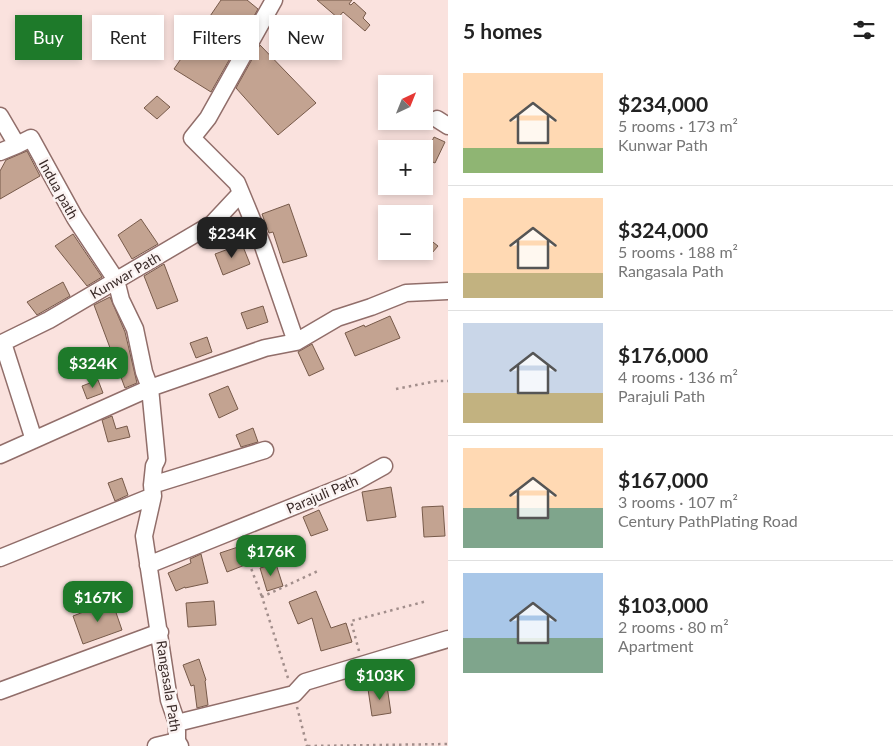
<!DOCTYPE html>
<html lang="en">
<head>
<meta charset="utf-8">
<style>
  body { margin:0; font-family:Lato,sans-serif; background:#f2f2f2; color:#222; height:100vh; display:flex; flex-direction:column; font-size:19px; white-space:nowrap }
  * { box-sizing:border-box; margin:0 }
  p { font-size:16px; color:#767676 }
  .icon { flex:none; width:28px; height:28px; fill:none; stroke:currentColor; stroke-width:2; stroke-linecap:round; stroke-linejoin:round }
  .map { position:relative; flex:1; overflow:hidden }
  .side { display:flex; flex-direction:column; background:#fff; width:445px }
  .side>* { flex:none }
  .top-card { position:absolute; left:15px; top:15px; width:358px; height:45px; display:flex; gap:10px }
  .needle { width:32px; rotate:43deg }
  .fabs { position:absolute; left:378px; top:75px; display:grid; gap:10px }
  .fabs a { display:grid; place-items:center; width:55px; height:55px; border-radius:0px; background:#fff; box-shadow:0 2px 8px #0003; font-size:25px }
  .price { position:absolute; translate:-50% -42px; padding:0 11px; border-radius:10px; background:#1e7a2a; color:#fff; font-size:16px; line-height:32px; filter:drop-shadow(0 1px 2px #0008) }
  .price::after { content:''; position:absolute; left:50%; top:30px; width:15px; height:11px; margin-left:-8px; background:inherit; clip-path:polygon(0 0,100% 0,50% 100%) }
  .price.selected { background:#222; color:#fff }
  ul { padding:0; list-style:none }
  li { display:flex; align-items:center; gap:15px; height:125px; padding:0 15px }
  li+li { border-top:1px solid #e0e0e0 }
  li span { display:grid; place-items:center; flex:none; width:140px; height:100px; border-radius:0px; color:#555 }
  li>.icon { margin-inline-start:auto }
  span .icon { width:60px; height:60px; fill:#fffc; stroke-width:1 }
  li b { font-size:21px }
  h2 { display:flex; justify-content:space-between; align-items:center; height:60px; padding:0 15px; font-size:21px }
  .pill { padding:0 18px; border-radius:0px; background:#fff; box-shadow:0 2px 8px #0003; font-size:18px; line-height:45px }
  .pill.selected { background:#1e7a2a; color:#fff }
  main { display:flex; flex:1; min-height:0 }
  .map>svg:first-child { display:block }
  .building { fill:#c3a391; stroke:#775a4a }
  .lines { fill:none; stroke-linecap:round; stroke-linejoin:round }
  .minor-casing { stroke:#916e6a; stroke-width:19 }
  .path { stroke:#a28e8b; stroke-width:2.5; stroke-dasharray:2.5 4; stroke-linecap:butt }
  .minor { stroke:#fff; stroke-width:16 }
  .labels { text-anchor:middle; dominant-baseline:central; stroke-width:5; stroke-linejoin:round; paint-order:stroke }
  .street-label { font-size:14px; fill:#3a2b29; stroke:#fbf3f2 }
</style>
</head>
<body>
<main>
<div class="map">
<svg width="448" height="746" viewBox="0 0 448 746">
  <rect width="100%" height="100%" fill="#fae2de"/>
  <!-- building -->
  <path class="building" d="M221 0H247L258 9 211 92 174 69Z
    M317 0H352L349 4 351 5 354 2 366 13 363 18 370 25 365 31 343 12 338 18Z
    M260 45 316 103 278 135 236 88Z
    M157 96 170 107 157 119 144 108Z
    M434 137 445 142 435 163 424 158Z
    M27 151 40 176 0 199V171L6 160Z
    M289 204 307 256 283 263 273 232 269 233 262 214Z
    M141 219 158 244 132 259 118 235Z
    M73 234 102 277 87 286 55 246Z
    M429 239 438 246 432 253 424 248Z
    M242 244 250 264 223 275 215 254Z
    M164 264 178 301 157 309 144 276Z
    M63 282 70 296 37 315 27 302Z
    M110 297 125 332 137 383 125 388 94 305Z
    M263 306 268 322 247 329 241 313Z
    M390 316 400 338 355 356 345 333 364 325 365 327Z
    M207 337 212 352 196 358 190 343Z
    M312 344 324 369 309 376 298 352Z
    M98 380 103 393 87 399 82 386Z
    M228 386 238 409 219 418 209 394Z
    M112 416 116 429 127 426 130 437 108 442 102 420Z
    M253 428 258 442 241 447 236 435Z
    M122 478 128 495 115 501 108 483Z
    M391 487 396 517 367 521 362 492Z
    M443 506 445 536 424 537 422 507Z
    M319 510 328 530 311 536 303 517Z
    M238 547 245 565 227 572 220 553Z
    M201 554 208 583 185 588V587L176 591 168 573 191 563 190 559Z
    M276 564 283 586 267 591 260 568Z
    M316 591 331 628 346 623 352 642 321 651 312 618 298 624 289 602Z
    M112 601 122 630 83 644 73 616Z
    M214 601 216 625 188 627 186 603Z
    M199 659 206 680 205 681 208 705 197 708 194 685 191 686 183 665Z
    M387 686 391 713 372 716 368 689Z"/>
  <g class="lines">
    <!-- minor casing -->
    <g class="minor-casing">
      <path id="minor" d="M274 0 208 118 192 138 237 183 263 246 296 342
        M0 116 17 145 31 138 75 218 116 280 121 300 135 329 144 372 150 388 157 460 154 466 152 485 153 496 144 536 169 700 177 723V741L180 746
        M437 119 448 126
        M0 152 17 145
        M3 343 34 440
        M0 344 49 320 212 224 241 193
        M0 455 150 388 265 348 296 342 337 318 371 307 406 293 448 291
        M152 485 265 450
        M0 558 153 496
        M148 565 357 481 384 466
        M0 691 160 632
        M177 723 294 694 305 682 448 639
        M156 746 177 741"/>
    </g>
    <!-- path -->
    <path class="path" d="M396 389 437 381H448
      M249 563 262 597
      M359 651 351 621 427 601
      M288 678 262 597 320 570
      M297 707 307 746
      M308 746 448 744"/>
    <!-- minor -->
    <use href="#minor" class="minor"/>
  </g>
  <g class="labels">
    <!-- street labels -->
    <g class="street-label">
      <text transform="translate(59 189) rotate(61)">Indua path</text>
      <text transform="translate(125 275) rotate(-30)">Kunwar Path</text>
      <text transform="translate(322 494) rotate(-23)">Parajuli Path</text>
      <text transform="translate(169 686) rotate(81)">Rangasala Path</text>
    </g>
  </g>
</svg>
<div class="fabs">
<a><svg class="needle" viewBox="-14 -14 28 28"><path d="M0-13l5 13h-10z" fill="#e53935"/><path d="M0 13l5-13h-10z" fill="#767676"/></svg></a>
<a>+</a>
<a>−</a>
</div>
<b class="price selected" style="left:232px;top:259px">$234K</b>
<b class="price" style="left:93px;top:389px">$324K</b>
<b class="price" style="left:271px;top:577px">$176K</b>
<b class="price" style="left:98px;top:623px">$167K</b>
<b class="price" style="left:380px;top:701px">$103K</b>
<div class="top-card">
<a class="pill selected">Buy</a>
<a class="pill">Rent</a>
<a class="pill">Filters</a>
<a class="pill">New</a>
</div>
</div>
<section class="side">
<h2>5 homes<svg class="icon" aria-label="filters" viewBox="0 0 24 24"><path d="M4 7h16M4 17h16"/><circle cx="9" cy="7" r="2"/><circle cx="15" cy="17" r="2"/></svg></h2>
<ul>
<li><span style="background:linear-gradient(#ffd9b3 75%,#8fb573 0)"><svg class="icon" aria-label="home" viewBox="0 0 24 24"><path d="M3 11l9-7 9 7M6 9v11h12V9"/></svg></span><div><b>$234,000</b><p>5 rooms · 173 m²</p><p>Kunwar Path</p></div></li>
<li><span style="background:linear-gradient(#ffd9b3 75%,#c2b280 0)"><svg class="icon" aria-label="home" viewBox="0 0 24 24"><path d="M3 11l9-7 9 7M6 9v11h12V9"/></svg></span><div><b>$324,000</b><p>5 rooms · 188 m²</p><p>Rangasala Path</p></div></li>
<li><span style="background:linear-gradient(#c9d6e8 70%,#c2b280 0)"><svg class="icon" aria-label="home" viewBox="0 0 24 24"><path d="M3 11l9-7 9 7M6 9v11h12V9"/></svg></span><div><b>$176,000</b><p>4 rooms · 136 m²</p><p>Parajuli Path</p></div></li>
<li><span style="background:linear-gradient(#ffd9b3 60%,#7fa58c 0)"><svg class="icon" aria-label="home" viewBox="0 0 24 24"><path d="M3 11l9-7 9 7M6 9v11h12V9"/></svg></span><div><b>$167,000</b><p>3 rooms · 107 m²</p><p>Century PathPlating Road</p></div></li>
<li><span style="background:linear-gradient(#a9c7e8 65%,#7fa58c 0)"><svg class="icon" aria-label="home" viewBox="0 0 24 24"><path d="M3 11l9-7 9 7M6 9v11h12V9"/></svg></span><div><b>$103,000</b><p>2 rooms · 80 m²</p><p>Apartment</p></div></li>
</ul>
</section>
</main>
</body>
</html>
